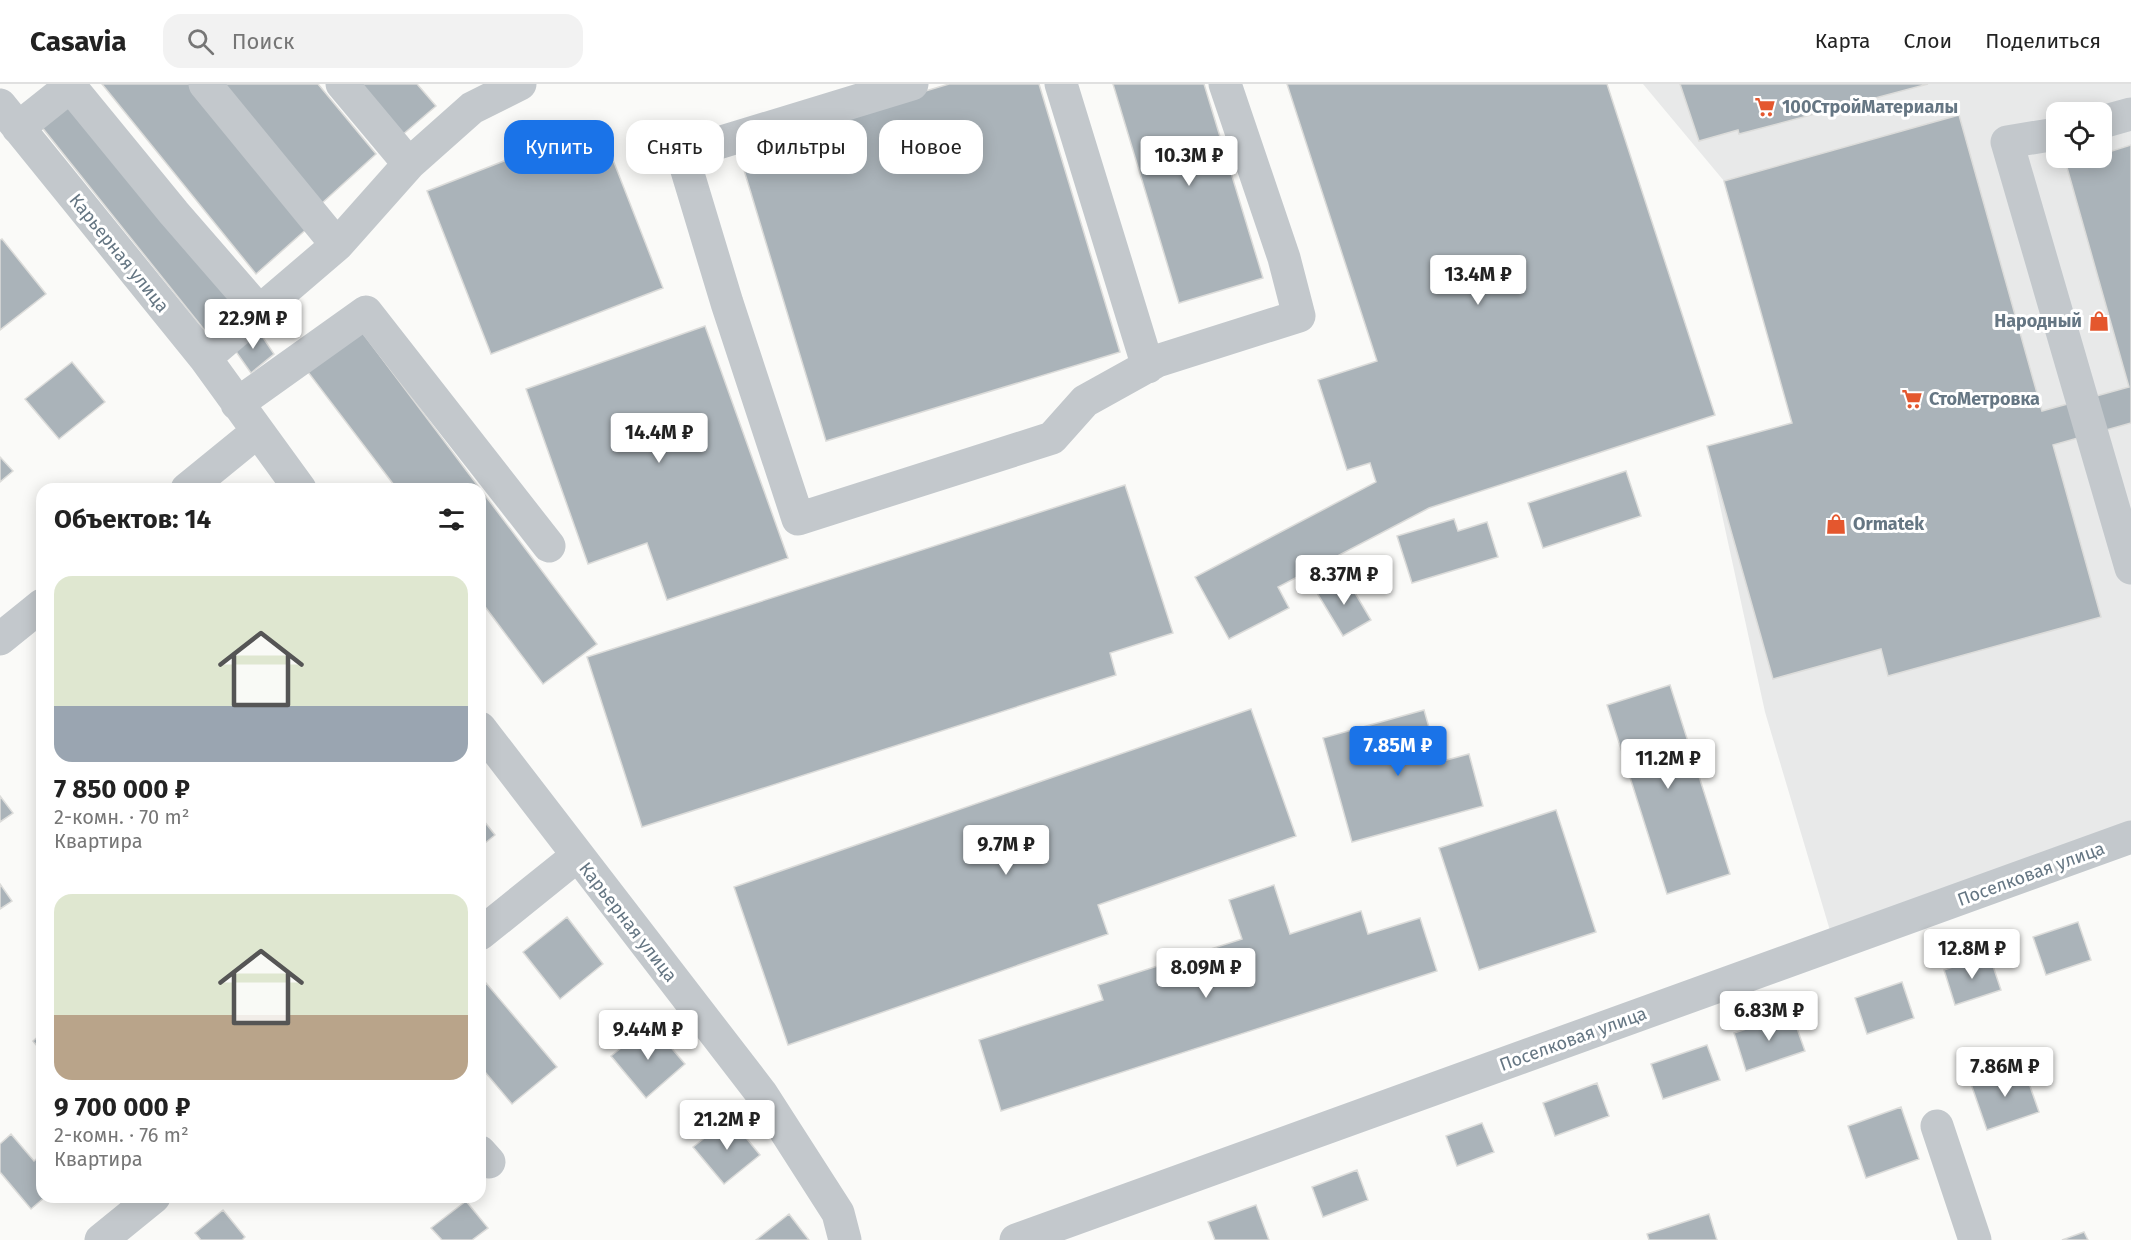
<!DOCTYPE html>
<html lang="ru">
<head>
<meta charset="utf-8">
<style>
  body { margin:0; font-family:"Fira Sans",sans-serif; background:#f2f2f2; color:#222; height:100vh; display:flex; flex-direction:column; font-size:22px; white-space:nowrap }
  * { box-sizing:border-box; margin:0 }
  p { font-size:20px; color:#767676 }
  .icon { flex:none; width:33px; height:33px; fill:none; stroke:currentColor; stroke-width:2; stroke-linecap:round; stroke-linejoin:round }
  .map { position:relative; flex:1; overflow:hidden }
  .drawer { position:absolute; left:36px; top:399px; width:450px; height:720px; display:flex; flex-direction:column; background:#fff; border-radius:18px; box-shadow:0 3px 15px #0003 }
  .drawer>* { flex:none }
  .hud { position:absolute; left:504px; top:36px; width:570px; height:54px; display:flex; gap:12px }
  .tools { position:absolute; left:2046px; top:18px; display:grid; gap:12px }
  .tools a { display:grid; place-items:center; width:66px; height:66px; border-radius:12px; background:#fff; box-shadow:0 3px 15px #0003; font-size:30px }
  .price { position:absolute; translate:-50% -51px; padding:0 14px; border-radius:6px; background:#fff; color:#222; font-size:20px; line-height:39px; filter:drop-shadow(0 2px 3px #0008) }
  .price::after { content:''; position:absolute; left:50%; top:36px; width:18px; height:14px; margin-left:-9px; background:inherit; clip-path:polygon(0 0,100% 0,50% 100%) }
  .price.active { background:#1a73e8; color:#fff }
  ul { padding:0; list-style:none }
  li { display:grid; align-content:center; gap:12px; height:318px; padding:0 18px }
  li span { display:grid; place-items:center; height:186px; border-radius:18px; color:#555 }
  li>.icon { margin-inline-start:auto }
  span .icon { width:108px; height:108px; fill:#fffc; stroke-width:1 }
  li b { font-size:26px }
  h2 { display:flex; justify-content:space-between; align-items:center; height:72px; padding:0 18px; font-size:26px }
  .chip { padding:0 21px; border-radius:18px; background:#fff; box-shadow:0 3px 15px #0003; font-size:21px; line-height:54px }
  .chip.active { background:#1a73e8; color:#fff }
  header { display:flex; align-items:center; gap:36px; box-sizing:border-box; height:84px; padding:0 30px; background:#fff; border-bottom:2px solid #e0e0e0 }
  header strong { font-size:28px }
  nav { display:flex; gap:33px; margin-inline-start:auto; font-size:21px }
  .search { width:420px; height:54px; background:#f2f2f2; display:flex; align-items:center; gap:15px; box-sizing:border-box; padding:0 21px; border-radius:18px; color:#767676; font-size:22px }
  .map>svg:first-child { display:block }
  .built { fill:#e8e9e9; fill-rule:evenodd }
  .building { fill:#aab3b9; stroke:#dcdcda; stroke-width:1.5 }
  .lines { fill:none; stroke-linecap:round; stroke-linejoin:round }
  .minor { stroke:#c3c8cc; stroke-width:33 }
  .labels { text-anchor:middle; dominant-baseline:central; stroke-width:6; stroke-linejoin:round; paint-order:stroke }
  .poi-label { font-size:18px; font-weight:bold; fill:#657683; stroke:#fff; text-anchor:start }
  .street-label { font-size:18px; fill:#657683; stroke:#fff }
</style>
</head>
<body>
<header>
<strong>Casavia</strong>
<div class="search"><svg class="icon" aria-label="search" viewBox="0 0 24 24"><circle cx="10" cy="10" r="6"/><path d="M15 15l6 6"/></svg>Поиск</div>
<nav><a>Карта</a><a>Слои</a><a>Поделиться</a></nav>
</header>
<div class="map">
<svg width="2131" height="1156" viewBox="0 0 2131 1156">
  <rect width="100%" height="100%" fill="#fafaf8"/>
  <!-- built -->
  <path class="built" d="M1643 0H2131V761L1834 860 1765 628 1707 362 1792 338 1724 97ZM2056 28H2102V74H2056Z"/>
  <!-- building -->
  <path class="building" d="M102 0H193L310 142 256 190Z
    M224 0H318L376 70 321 120Z
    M358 0H417L436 22 401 52Z
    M949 0H1039L1120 268 826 357 737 63Z
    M1113 0H1204L1263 194 1179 219Z
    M1287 0H1607L1715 331 1429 424 1278 503 1289 524 1229 555 1195 493 1376 398 1370 379 1347 386 1318 296 1377 277Z
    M1680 0H1928L1739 50 1738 46 1699 57Z
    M73 16 238 218 206 248 41 42Z
    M1959 31 2042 327 2129 303 2066 80 2087 74H2102V70L2131 61V339L2053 361 2101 533 1888 592 1881 565 1773 595 1707 362 1792 339 1724 97Z
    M599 40 663 204 491 270 427 107Z
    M2 155 46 210 0 246V156Z
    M705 242 788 474 667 516 647 459 588 480 526 305Z
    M256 243 274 270 251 289 232 262Z
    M362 248 597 560 543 600 480 516V405H397L308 288Z
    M72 278 105 318 59 355 25 315Z
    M0 373 13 387 0 398Z
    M1626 387 1641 432 1543 464 1528 419Z
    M1125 401 1173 549 1110 569 1116 591 642 743 587 573Z
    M1454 435 1458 447 1487 438 1498 473 1412 499 1397 452Z
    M1345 492 1371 536 1343 552 1317 509Z
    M1670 601 1730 790 1667 810 1607 621Z
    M1251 625 1296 752 1098 821 1108 850 788 961 734 803Z
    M1424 626 1439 678 1469 670 1483 722 1352 758 1323 654Z
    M0 712 13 729 0 738Z
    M1556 726 1596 848 1479 886 1439 764Z
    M480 732 495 751 480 763Z
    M0 800 12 817 0 825Z
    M1274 801 1290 850 1361 827 1368 850 1420 834 1437 887 1001 1027 979 956 1103 916 1098 901 1242 855 1229 816Z
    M567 833 603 880 560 915 523 868Z
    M2078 838 2091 876 2046 891 2033 853Z
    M1989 870 2001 906 1955 921 1944 886Z
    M1902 898 1914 934 1867 950 1855 914Z
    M486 899 557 983 512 1020 480 982V904Z
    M1792 930 1805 967 1746 987 1734 949Z
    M651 940 685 980 646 1014 611 972Z
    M42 949V968L33 957Z
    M1707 961 1720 996 1663 1015 1651 980Z
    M2023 982 2039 1028 1987 1046 1971 1000Z
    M1597 999 1609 1032 1555 1052 1543 1019Z
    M1901 1023 1919 1075 1866 1094 1848 1042Z
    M730 1034 760 1071 724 1100 693 1063Z
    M1482 1039 1494 1068 1457 1082 1446 1052Z
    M11 1050 34 1077 42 1070V1113H45L31 1125 0 1088V1060Z
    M1357 1086 1368 1116 1323 1133 1312 1103Z
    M466 1117 488 1144 472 1156H442L431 1144Z
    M1256 1121 1269 1156H1215L1208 1138Z
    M223 1126 245 1153 242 1156H201L195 1149Z
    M789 1130 809 1156H756Z
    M1709 1130 1717 1156H1649L1647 1150Z
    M2084 1148 2088 1156H2062Z"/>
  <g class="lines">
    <!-- minor -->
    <path class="minor" d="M205 0 337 161
      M342 0 409 80
      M912 0 682 70 727 219 798 435 1052 354 1085 317 1157 277 1299 232 1284 174 1225 0
      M1061 0 1148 283
      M70 2 174 129 260 228
      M0 21 205 274 300 405
      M2102 38 2131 30
      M18 44 73 0
      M2056 50 2007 58 2131 484
      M205 274 337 161 409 80 472 24 520 0
      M237 320 366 228 549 462
      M187 405 257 348
      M0 555 42 521
      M480 644 761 1009 838 1129 845 1156
      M480 850 577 772
      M1937 1042 1975 1156
      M480 1068 489 1078
      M101 1156 154 1113
      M1016 1156 2131 753"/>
  </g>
  <!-- icons -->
  <defs>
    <g id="supermarket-bare" transform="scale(1.62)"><path d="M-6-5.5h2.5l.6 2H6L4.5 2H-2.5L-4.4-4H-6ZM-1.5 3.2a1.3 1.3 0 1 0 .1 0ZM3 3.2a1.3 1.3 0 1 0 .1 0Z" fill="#e4572e" stroke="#fff" stroke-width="2.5" paint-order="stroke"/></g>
    <g id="shop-bare" transform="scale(1.62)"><path d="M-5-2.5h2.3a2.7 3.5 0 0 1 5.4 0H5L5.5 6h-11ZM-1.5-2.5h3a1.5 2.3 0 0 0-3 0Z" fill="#e4572e" stroke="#fff" stroke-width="2.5" paint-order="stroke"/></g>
  </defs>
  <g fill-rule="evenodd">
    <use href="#supermarket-bare" x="1765" y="23"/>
    <use href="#shop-bare" x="2099" y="237"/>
    <use href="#supermarket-bare" x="1912" y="315"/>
    <use href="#shop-bare" x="1836" y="440"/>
  </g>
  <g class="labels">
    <!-- poi labels -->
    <g class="poi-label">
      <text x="1782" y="23">100СтройМатериалы</text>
      <text x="2082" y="237" text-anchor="end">Народный</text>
      <text x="1929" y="315">СтоМетровка</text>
      <text x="1853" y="440">Ormatek</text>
    </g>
    <!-- street labels -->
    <g class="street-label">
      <text transform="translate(119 169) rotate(51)">Карьерная улица</text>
      <text transform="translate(2031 790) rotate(-20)">Поселковая улица</text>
      <text transform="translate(628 838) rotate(52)">Карьерная улица</text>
      <text transform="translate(1573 955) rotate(-20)">Поселковая улица</text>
    </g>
  </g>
</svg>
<div class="tools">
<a><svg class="icon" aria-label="locate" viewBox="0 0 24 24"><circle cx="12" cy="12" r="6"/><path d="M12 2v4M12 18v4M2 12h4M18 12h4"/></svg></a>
</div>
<b class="price" style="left:1189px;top:103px">10.3M ₽</b>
<b class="price" style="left:1478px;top:222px">13.4M ₽</b>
<b class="price" style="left:253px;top:266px">22.9M ₽</b>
<b class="price" style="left:659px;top:380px">14.4M ₽</b>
<b class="price" style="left:1344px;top:522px">8.37M ₽</b>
<b class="price active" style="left:1398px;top:693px">7.85M ₽</b>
<b class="price" style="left:1668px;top:706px">11.2M ₽</b>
<b class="price" style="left:1006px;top:792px">9.7M ₽</b>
<b class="price" style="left:1972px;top:896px">12.8M ₽</b>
<b class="price" style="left:1206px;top:915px">8.09M ₽</b>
<b class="price" style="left:1769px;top:958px">6.83M ₽</b>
<b class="price" style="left:648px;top:977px">9.44M ₽</b>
<b class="price" style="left:2005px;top:1014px">7.86M ₽</b>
<b class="price" style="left:727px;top:1067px">21.2M ₽</b>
<div class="hud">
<a class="chip active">Купить</a>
<a class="chip">Снять</a>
<a class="chip">Фильтры</a>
<a class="chip">Новое</a>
</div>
<section class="drawer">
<h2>Объектов: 14<svg class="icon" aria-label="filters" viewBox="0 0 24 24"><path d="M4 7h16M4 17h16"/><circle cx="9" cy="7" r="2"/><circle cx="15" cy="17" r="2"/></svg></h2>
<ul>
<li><span style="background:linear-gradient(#dfe7d0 70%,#9aa5b1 0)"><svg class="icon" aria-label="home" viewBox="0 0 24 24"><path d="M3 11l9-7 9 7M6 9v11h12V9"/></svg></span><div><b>7 850 000 ₽</b><p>2-комн. · 70 m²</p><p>Квартира</p></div></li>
<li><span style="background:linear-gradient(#dfe7d0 65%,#b9a48a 0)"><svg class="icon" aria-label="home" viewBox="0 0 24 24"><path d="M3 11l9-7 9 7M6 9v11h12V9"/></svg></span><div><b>9 700 000 ₽</b><p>2-комн. · 76 m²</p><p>Квартира</p></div></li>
</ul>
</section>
</div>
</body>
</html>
